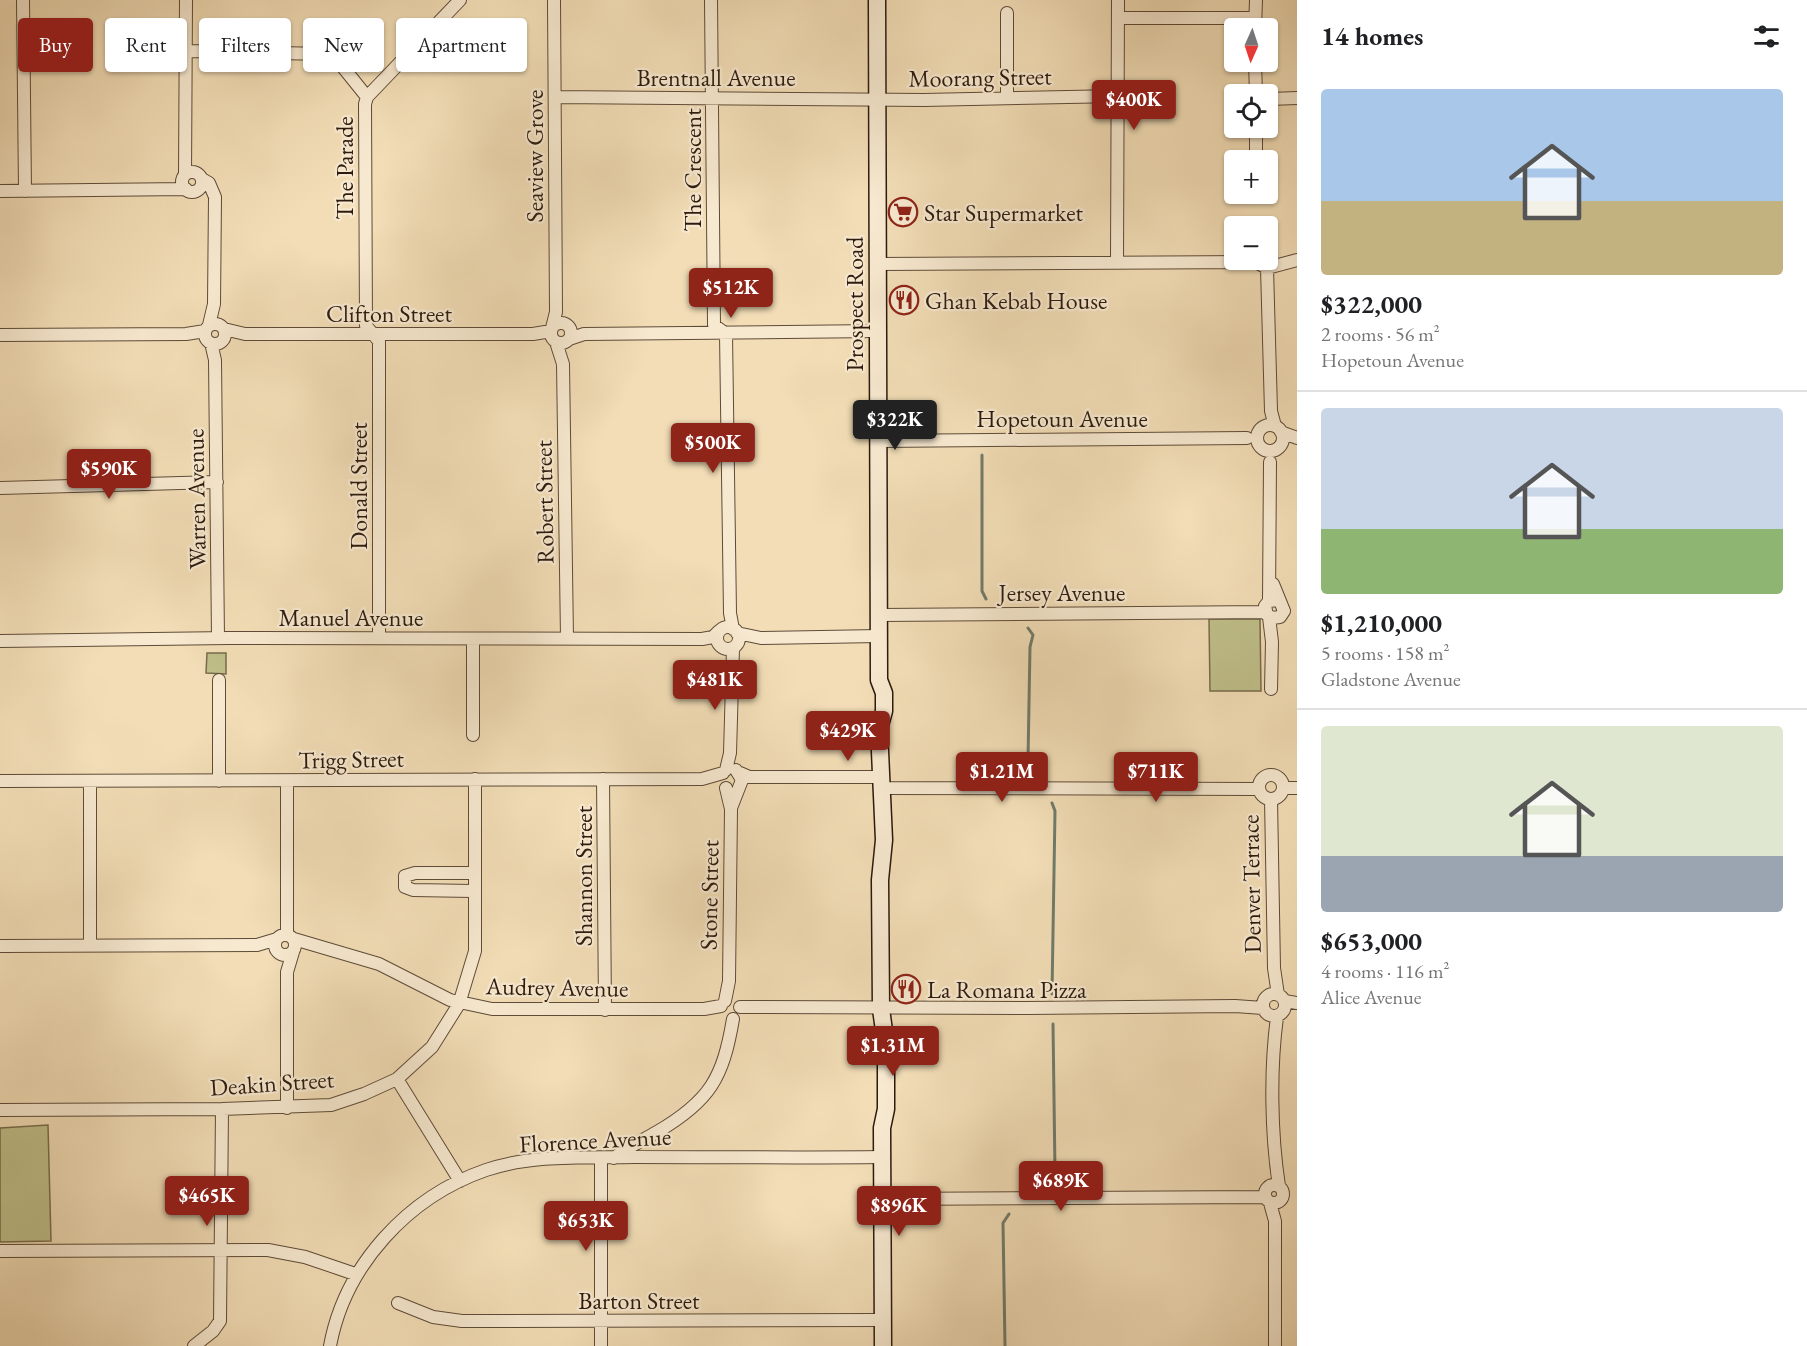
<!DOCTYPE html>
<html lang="en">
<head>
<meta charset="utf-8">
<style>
  body { margin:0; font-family:"EB Garamond",serif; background:#f6f6f6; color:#202124; height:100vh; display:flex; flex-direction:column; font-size:22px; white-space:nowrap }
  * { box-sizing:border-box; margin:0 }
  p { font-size:20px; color:#757577 }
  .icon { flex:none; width:33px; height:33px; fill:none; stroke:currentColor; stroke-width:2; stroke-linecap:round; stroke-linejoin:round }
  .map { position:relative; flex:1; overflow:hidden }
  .panel { display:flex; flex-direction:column; background:#fff; width:510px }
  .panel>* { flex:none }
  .hud { position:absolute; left:18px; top:18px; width:570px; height:54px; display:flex; gap:12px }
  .needle { width:39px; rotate:183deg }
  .buttons { position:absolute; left:1224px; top:18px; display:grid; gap:12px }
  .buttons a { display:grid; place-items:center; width:54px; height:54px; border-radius:6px; background:#fff; box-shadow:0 2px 4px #0004; font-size:30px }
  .price { position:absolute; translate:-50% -51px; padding:0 14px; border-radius:6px; background:#8f2418; color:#fff; font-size:20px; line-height:39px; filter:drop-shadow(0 2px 3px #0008) }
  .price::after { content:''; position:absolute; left:50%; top:36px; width:18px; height:14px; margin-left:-9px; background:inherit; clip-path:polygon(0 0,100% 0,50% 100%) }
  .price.current { background:#222; color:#fff }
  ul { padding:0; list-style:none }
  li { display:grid; align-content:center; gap:12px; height:318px; padding:0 24px }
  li+li { border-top:2px solid #e0e0e0 }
  li span { display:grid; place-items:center; height:186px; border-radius:6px; color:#555 }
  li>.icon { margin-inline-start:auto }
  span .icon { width:108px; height:108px; fill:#fffc; stroke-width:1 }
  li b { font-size:26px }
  h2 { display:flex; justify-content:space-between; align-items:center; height:72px; padding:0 24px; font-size:26px }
  .chip { padding:0 21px; border-radius:6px; background:#fff; box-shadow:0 2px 4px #0004; font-size:21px; line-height:54px }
  .chip.current { background:#8f2418; color:#fff }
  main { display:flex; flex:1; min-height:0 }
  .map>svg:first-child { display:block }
  .green { fill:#bfbf8a; stroke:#766c4c; stroke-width:1.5 }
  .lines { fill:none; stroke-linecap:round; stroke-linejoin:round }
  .stream { stroke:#707b6b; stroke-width:3 }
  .street-casing { stroke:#5e4b38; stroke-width:14 }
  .secondary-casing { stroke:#2d1a0e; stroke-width:19 }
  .street { stroke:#f7e9d0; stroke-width:12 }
  .secondary { stroke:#f7e9d0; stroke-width:16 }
  .labels { text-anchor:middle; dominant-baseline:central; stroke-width:4.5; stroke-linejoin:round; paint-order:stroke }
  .street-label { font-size:24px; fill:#2d1a0e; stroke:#f7e9d0 }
  .poi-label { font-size:24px; fill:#2d1a0e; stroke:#f7e9d0; text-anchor:start }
</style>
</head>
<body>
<main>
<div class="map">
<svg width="1297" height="1346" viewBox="0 0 1297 1346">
  <rect width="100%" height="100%" fill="#f2ddb6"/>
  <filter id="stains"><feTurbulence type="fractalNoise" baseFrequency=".00333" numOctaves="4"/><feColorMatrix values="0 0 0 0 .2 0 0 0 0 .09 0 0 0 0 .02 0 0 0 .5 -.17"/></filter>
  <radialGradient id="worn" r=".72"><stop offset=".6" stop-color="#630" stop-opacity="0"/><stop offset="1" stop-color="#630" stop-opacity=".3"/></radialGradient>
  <!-- green -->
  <path class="green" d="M1209 619H1260L1261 691H1210Z
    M207 653H226V674L206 673Z
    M48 1125 51 1241 0 1242V1128Z"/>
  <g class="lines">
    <!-- stream -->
    <path class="stream" d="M982 455V591L986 599
      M1028 628 1033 635 1030 647 1028 759 1033 768
      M1052 803 1055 811 1052 994
      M1051 1179 1055 1172 1053 1024
      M1005 1346 1003 1223 1009 1214"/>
    <!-- street casing -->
    <g class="street-casing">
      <path id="street" d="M23 0 25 191
        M711 0 714 325 726 334 730 613 733 629
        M1007 13V98
        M1118 18H1255
        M1255 28 1256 0
        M186 51 326 54 338 61 367 97
        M1255 62 1256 94
        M555 97 924 100 1119 96
        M1268 99 1297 98
        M1256 128V160
        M182 182a10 10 0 1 1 20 0a10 10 0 1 1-20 0Z
        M185 175 186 0
        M202 179 209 183 215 197 214 304 209 325
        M0 191 186 189
        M1117 262 1118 0
        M878 264 1256 262 1267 268 1297 260
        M1267 268 1271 411 1275 426
        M551 333a10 10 0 1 1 20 0a10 10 0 1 1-20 0Z
        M205 334a10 10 0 1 1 20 0a10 10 0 1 1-20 0Z
        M552 328 556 312 554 0
        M224 329 245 334H533L551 331
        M0 335 186 334 205 331
        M569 339 584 334 877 331
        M556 342 563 364 567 638
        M211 343 215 360 218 638
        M1257 438a13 13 0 1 1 26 0a13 13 0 1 1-26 0Z
        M1281 432 1297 438
        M878 441 1247 438
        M0 488 217 482
        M1273 584 1284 611 1280 617 1272 618 1267 615 1265 606 1269 601 1278 600
        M1269 601 1270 462
        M879 615 1265 612
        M1269 617 1272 642 1271 689
        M717 638a11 11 0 1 1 22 0a11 11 0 1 1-22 0Z
        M737 633 761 638 879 636
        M379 638V341L366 326 365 104 367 97 460 0
        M0 641 229 638 702 639 713 637 719 631
        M219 680V781
        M473 735V639
        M726 770 730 753 733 648
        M740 773 749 777H880
        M1259 787a12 12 0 1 1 24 0a12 12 0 1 1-24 0Z
        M603 779 605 1010
        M0 781 702 779 723 773
        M90 781V946
        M287 781V935
        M880 788 1259 789
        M1283 788H1297
        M1271 799 1274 968 1278 995
        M731 808 742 780 736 770
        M473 891 413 890 405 887V876L415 873H473
        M275 945a10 10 0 1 1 20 0a10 10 0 1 1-20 0Z
        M294 939 379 964 450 1000 492 1009H704L721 1006
        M0 946 257 945 277 939
        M1263 1005a11 11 0 1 1 22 0a11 11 0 1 1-22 0Z
        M725 1001 729 981 731 809 726 788
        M1285 1001 1297 1003
        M740 1007 1027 1008 1235 1006 1263 1008
        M1277 1017C1270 1069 1271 1134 1279 1186
        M397 1079 460 1181
        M287 1108V972L293 952
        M0 1110 222 1109 331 1105 364 1094 397 1079 432 1047 459 1004 475 951V779
        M614 1158C627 1147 642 1141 657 1132 710 1101 723 1078 733 1019
        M1265 1194a9 9 0 1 1 18 0a9 9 0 1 1-18 0Z
        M882 1199 1265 1197
        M1270 1203 1275 1221V1346
        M0 1251 268 1250 305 1257 355 1274
        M398 1303 433 1317 462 1321 883 1320
        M194 1346 213 1331 220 1321 222 1109
        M330 1346C345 1265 408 1197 486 1170 533 1154 586 1158 635 1157 717 1157 800 1158 882 1157
        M601 1346V1158"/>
    </g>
    <!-- secondary casing -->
    <g class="secondary-casing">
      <path id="secondary" d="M877 0 879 680 884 693V711L879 729 884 840 880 880 881 1009 886 1045V1109L882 1128 883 1346"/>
    </g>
    <!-- street -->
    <use href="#street" class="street"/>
    <!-- secondary -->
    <use href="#secondary" class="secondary"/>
  </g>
  <!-- icons -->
  <defs>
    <g id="supermarket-ring" transform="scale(1.5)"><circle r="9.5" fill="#f7e9d0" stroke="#8f2418" stroke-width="1.5"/><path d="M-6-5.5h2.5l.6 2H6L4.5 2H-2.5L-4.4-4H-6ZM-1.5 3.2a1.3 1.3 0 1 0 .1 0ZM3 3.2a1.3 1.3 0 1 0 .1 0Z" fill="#8f2418"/></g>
    <g id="restaurant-ring" transform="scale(1.5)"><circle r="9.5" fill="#f7e9d0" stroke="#8f2418" stroke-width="1.5"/><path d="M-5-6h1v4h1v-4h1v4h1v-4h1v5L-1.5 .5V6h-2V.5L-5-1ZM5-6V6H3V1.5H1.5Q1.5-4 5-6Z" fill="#8f2418"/></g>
  </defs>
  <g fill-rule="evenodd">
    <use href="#supermarket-ring" x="903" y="212"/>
    <use href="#restaurant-ring" x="904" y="300"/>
    <use href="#restaurant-ring" x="906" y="989"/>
  </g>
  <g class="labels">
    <!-- street labels -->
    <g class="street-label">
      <text x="716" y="77">Brentnall Avenue</text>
      <text transform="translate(980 77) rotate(-1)">Moorang Street</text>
      <text transform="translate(534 156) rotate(-90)">Seaview Grove</text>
      <text transform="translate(344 168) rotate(-90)">The Parade</text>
      <text transform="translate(692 170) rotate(-90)">The Crescent</text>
      <text transform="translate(854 304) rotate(-90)">Prospect Road</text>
      <text x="389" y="313">Clifton Street</text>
      <text x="1062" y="418">Hopetoun Avenue</text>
      <text transform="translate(358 486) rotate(-90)">Donald Street</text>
      <text transform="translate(196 499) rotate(-91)">Warren Avenue</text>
      <text transform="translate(544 502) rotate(-91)">Robert Street</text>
      <text x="1062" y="592">Jersey Avenue</text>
      <text x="351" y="617">Manuel Avenue</text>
      <text transform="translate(351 759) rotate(-1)">Trigg Street</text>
      <text transform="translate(583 876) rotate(-90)">Shannon Street</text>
      <text transform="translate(1251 884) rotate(-91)">Denver Terrace</text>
      <text transform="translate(709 895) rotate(-89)">Stone Street</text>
      <text transform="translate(557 987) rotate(1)">Audrey Avenue</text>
      <text transform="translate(272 1083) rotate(-4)">Deakin Street</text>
      <text transform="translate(595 1140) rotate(-3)">Florence Avenue</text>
      <text x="639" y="1300">Barton Street</text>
    </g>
    <!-- poi labels -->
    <g class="poi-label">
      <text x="924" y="212">Star Supermarket</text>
      <text x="925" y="300">Ghan Kebab House</text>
      <text x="927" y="989">La Romana Pizza</text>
    </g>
  </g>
  <rect width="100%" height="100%" filter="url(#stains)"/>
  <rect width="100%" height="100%" fill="url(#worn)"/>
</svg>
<div class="buttons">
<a><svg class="needle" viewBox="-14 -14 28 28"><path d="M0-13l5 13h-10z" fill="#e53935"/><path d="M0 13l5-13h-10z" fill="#757577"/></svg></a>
<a><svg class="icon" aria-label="locate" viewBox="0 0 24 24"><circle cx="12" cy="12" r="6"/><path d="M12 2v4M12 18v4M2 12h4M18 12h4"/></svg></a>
<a>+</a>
<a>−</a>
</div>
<b class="price" style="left:1134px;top:131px">$400K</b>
<b class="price" style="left:731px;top:319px">$512K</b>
<b class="price current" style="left:895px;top:451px">$322K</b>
<b class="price" style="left:713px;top:474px">$500K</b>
<b class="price" style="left:109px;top:500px">$590K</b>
<b class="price" style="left:715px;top:711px">$481K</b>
<b class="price" style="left:848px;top:762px">$429K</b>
<b class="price" style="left:1002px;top:803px">$1.21M</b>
<b class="price" style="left:1156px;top:803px">$711K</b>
<b class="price" style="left:893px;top:1077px">$1.31M</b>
<b class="price" style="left:1061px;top:1212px">$689K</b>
<b class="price" style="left:207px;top:1227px">$465K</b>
<b class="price" style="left:899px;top:1237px">$896K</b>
<b class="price" style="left:586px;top:1252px">$653K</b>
<div class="hud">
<a class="chip current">Buy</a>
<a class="chip">Rent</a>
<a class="chip">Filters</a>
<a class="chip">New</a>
<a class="chip">Apartment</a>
</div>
</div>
<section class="panel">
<h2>14 homes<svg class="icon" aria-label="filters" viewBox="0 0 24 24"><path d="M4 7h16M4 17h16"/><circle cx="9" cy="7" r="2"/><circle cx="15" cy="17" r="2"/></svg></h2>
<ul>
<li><span style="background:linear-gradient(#a9c7e8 60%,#c2b280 0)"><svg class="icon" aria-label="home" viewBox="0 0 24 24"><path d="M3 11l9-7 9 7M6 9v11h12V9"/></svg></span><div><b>$322,000</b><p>2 rooms · 56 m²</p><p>Hopetoun Avenue</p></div></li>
<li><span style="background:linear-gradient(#c9d6e8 65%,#8fb573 0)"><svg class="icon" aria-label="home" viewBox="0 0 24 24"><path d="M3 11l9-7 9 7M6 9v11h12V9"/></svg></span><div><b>$1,210,000</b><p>5 rooms · 158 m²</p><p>Gladstone Avenue</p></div></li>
<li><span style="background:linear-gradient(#dfe7d0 70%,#9aa5b1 0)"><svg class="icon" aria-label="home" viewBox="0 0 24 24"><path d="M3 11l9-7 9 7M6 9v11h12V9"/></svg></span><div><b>$653,000</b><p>4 rooms · 116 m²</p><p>Alice Avenue</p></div></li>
</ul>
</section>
</main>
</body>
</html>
